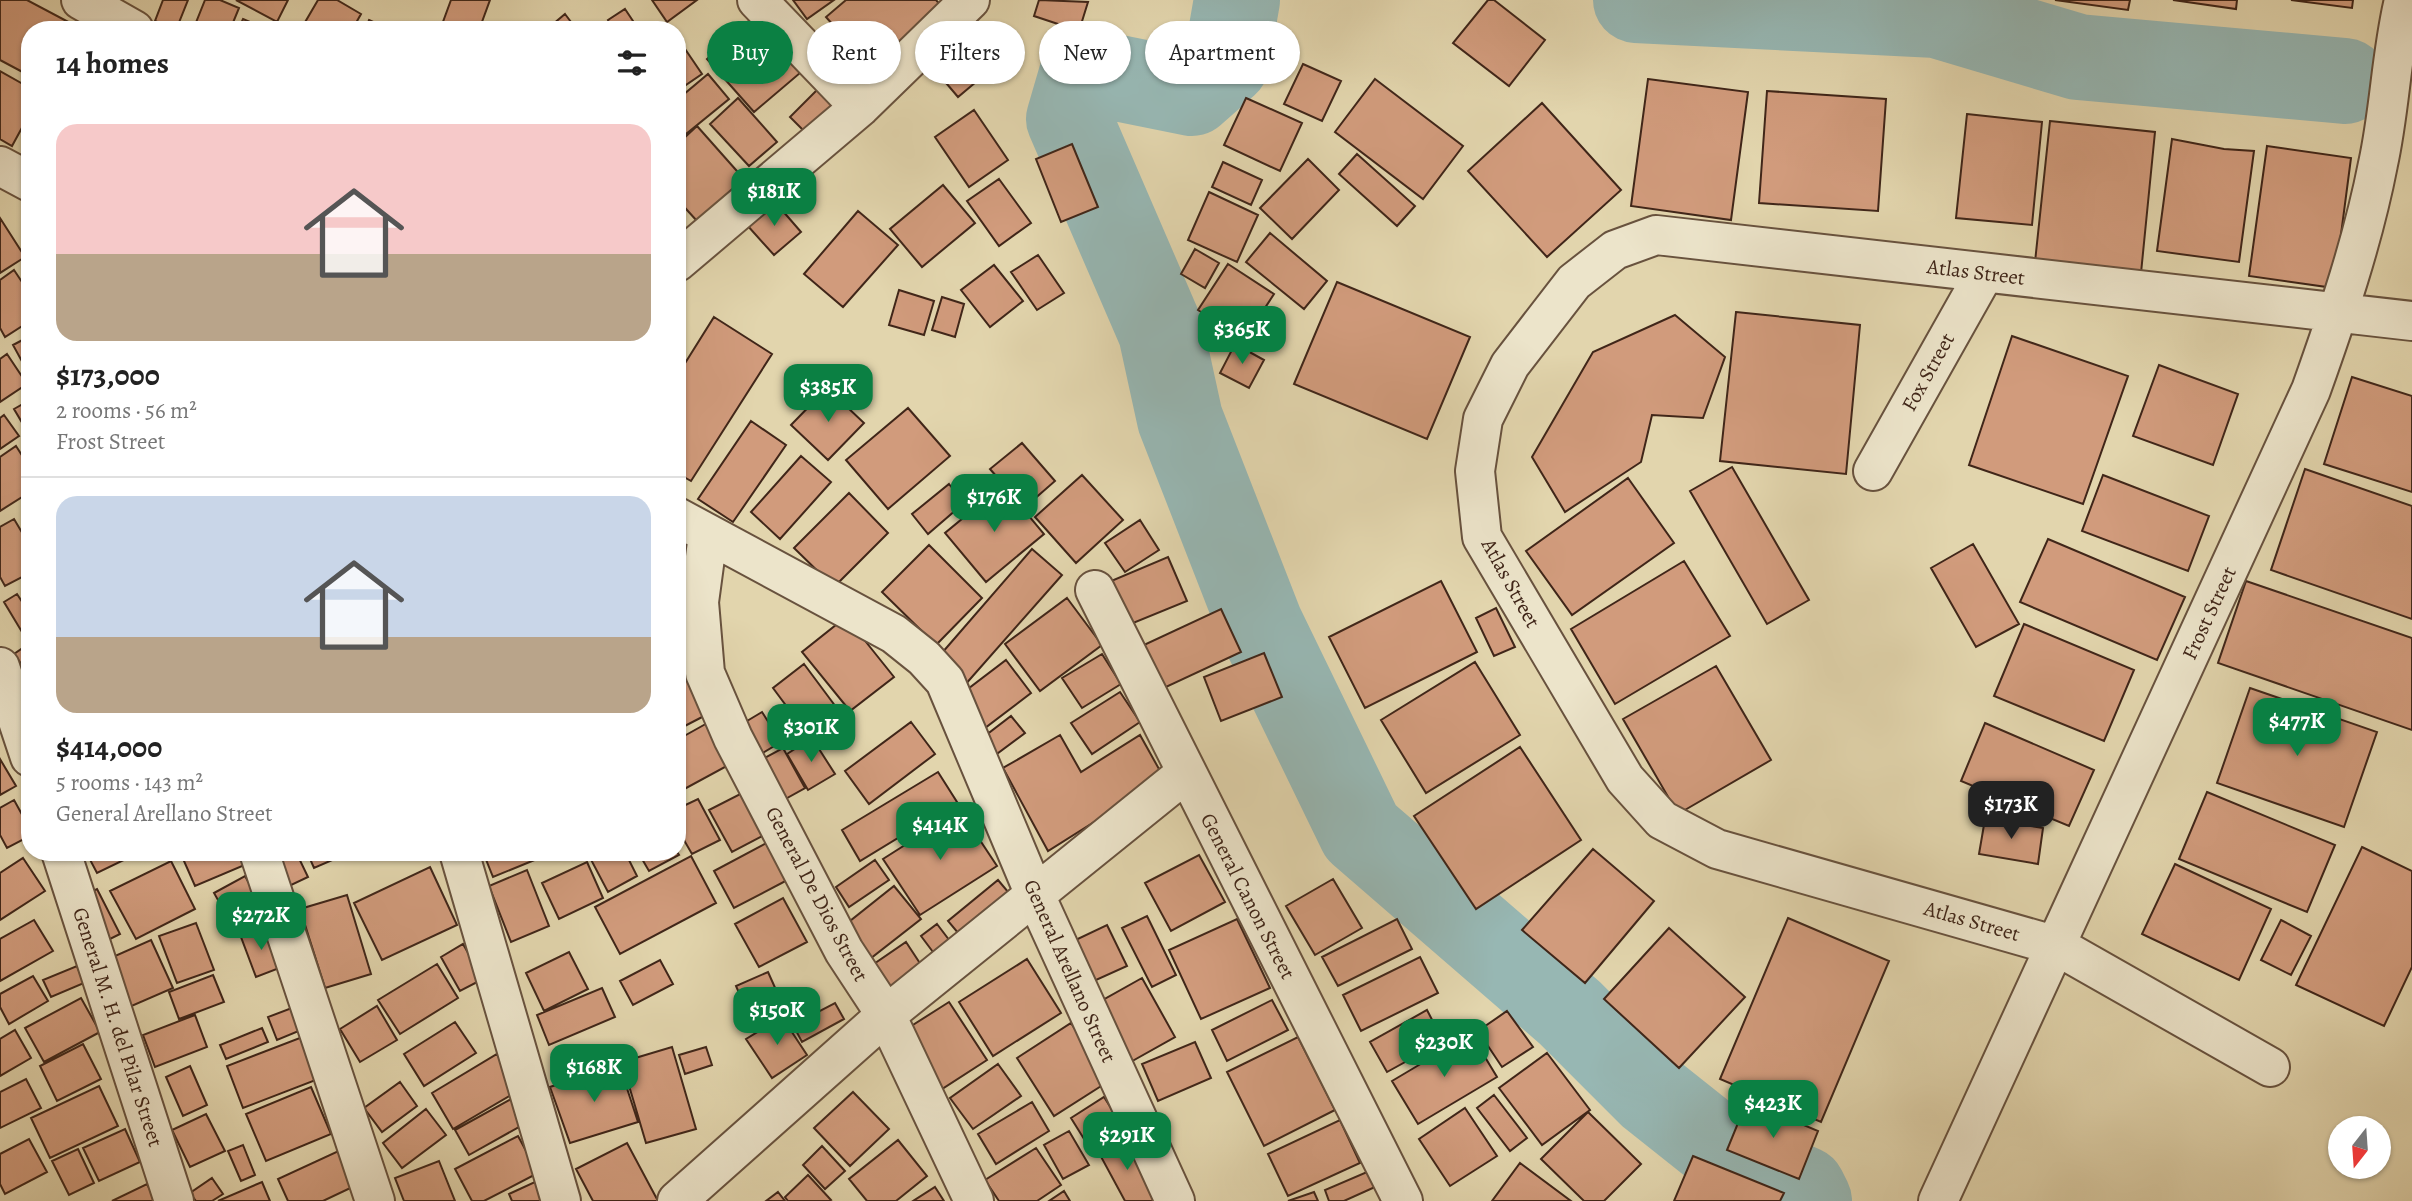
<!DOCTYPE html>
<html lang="en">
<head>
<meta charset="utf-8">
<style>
  body { margin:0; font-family:Alegreya,serif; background:#f2f2f2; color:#222; height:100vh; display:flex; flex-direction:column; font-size:26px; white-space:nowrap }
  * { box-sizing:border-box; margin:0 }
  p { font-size:23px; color:#767676 }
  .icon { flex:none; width:38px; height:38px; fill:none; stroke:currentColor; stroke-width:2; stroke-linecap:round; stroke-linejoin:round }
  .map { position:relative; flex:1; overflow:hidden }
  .details { position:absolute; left:21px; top:21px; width:665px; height:840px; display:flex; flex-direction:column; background:#fff; border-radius:28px; box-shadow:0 2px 5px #0004 }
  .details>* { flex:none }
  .guide { position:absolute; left:707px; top:21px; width:665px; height:63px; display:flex; gap:14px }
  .needle { width:46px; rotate:197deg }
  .buttons { position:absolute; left:2328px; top:1116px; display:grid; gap:14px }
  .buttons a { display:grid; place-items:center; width:63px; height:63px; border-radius:50%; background:#fff; box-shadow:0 2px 5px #0004; font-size:35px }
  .price { position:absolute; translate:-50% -60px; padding:0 16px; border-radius:14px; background:#0b8043; color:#fff; font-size:23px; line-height:46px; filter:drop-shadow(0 2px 4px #0008) }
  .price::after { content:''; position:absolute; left:50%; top:42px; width:21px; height:16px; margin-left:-10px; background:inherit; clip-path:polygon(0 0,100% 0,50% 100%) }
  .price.selected { background:#222; color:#fff }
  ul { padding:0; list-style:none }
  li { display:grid; align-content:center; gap:14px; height:371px; padding:0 35px }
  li+li { border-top:2px solid #e0e0e0 }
  li span { display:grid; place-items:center; height:217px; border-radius:21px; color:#555 }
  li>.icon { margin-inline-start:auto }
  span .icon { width:126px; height:126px; fill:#fffc; stroke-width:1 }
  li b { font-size:30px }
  h2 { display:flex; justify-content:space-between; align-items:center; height:84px; padding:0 35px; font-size:30px }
  .chip { padding:0 24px; border-radius:32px; background:#fff; box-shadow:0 2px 5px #0004; font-size:24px; line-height:63px }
  .chip.selected { background:#0b8043; color:#fff }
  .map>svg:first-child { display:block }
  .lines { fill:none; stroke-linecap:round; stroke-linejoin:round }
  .river { stroke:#97b7b3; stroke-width:86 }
  .building { fill:#d19b7c; stroke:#402619; stroke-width:2 }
  .minor-casing { stroke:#68523e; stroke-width:42 }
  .minor { stroke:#ece4ca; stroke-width:38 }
  .labels { text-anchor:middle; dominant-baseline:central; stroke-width:7; stroke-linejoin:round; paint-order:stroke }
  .street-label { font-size:21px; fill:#402619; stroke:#ece4ca }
</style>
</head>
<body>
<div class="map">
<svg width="2412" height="1201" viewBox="0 0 2412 1201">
  <rect width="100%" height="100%" fill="#e2d5ad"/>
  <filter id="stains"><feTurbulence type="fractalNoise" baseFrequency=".00286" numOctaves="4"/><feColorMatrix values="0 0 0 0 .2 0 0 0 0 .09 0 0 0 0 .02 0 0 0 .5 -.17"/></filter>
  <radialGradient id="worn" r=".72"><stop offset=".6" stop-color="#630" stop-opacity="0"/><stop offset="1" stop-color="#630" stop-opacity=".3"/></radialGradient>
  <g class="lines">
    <!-- river -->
    <path class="river" d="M1237 0 1226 63 1192 93 1083 71 1069 119 1161 332 1180 419 1260 624 1361 832 1570 1013 1651 1094 1729 1156 1803 1189 1809 1201
      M1636 0 1937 15 2078 57 2345 81"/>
  </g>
  <!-- building -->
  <path class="building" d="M0 0H27L76 26 74 30H30V76L0 60Z
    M163 0H188L176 30 155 21Z
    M205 0H220L239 8 230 30H193Z
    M236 0H288L277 22Z
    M318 0H337L361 14 352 30H314L304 24Z
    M451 0H490L479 30H440Z
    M652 0H697L667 22Z
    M793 0H834L807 19Z
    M846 0H936L951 17 880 78 826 17Z
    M1039 0 1088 2 1079 31 1034 16Z
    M1488 0H1494L1545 40 1509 86 1453 43Z
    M2055 0H2130L2128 10Z
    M2173 0H2237L2236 9Z
    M2291 0H2353L2352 8Z
    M625 9 639 30H614L608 20Z
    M565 14 577 30H546Z
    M243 19 269 30H238Z
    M751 19 800 73 754 112 707 59Z
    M369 20 390 30H365Z
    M979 23 1007 56 958 97 930 64Z
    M681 43 702 74 677 91V46Z
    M1303 64 1341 81 1322 121 1284 104Z
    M0 71 30 88V113L12 146 0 139Z
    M708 74 729 99 686 134 677 123V100Z
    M1375 79 1463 146 1423 199 1335 132Z
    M1648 79 1748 92 1731 220 1631 206Z
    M822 85 840 104 809 136 790 117Z
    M1767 91 1886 99 1878 211 1759 203Z
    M738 98 777 142 749 166 710 124Z
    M1246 98 1302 123 1280 171 1224 145Z
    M1542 103 1621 190 1547 257 1468 171Z
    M974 110 1008 160 969 187 935 137Z
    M1967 114 2042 122 2032 225 1956 218Z
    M2050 121 2155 132 2141 273 2035 262Z
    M697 126 744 179 697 221 677 199V132L683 139Z
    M2172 139 2224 149 2254 151 2239 262 2157 251Z
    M1072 144 1098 207 1061 222 1036 159Z
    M2267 146 2351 158 2334 288 2249 276Z
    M1357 154 1415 206 1397 226 1339 174Z
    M1308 159 1339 190 1292 239 1260 208Z
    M1223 162 1262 180 1251 205 1212 187Z
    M999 179 1031 223 999 246 967 201Z
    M943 185 975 223 922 267 890 229Z
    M1209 192 1258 215 1237 262 1188 240Z
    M775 202 801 232 774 255 747 225Z
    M858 211 898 245 843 307 804 274Z
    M0 218 25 257 0 273Z
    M1270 233 1327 281 1304 309 1246 262Z
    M1195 249 1219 263 1205 288 1181 274Z
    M1038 255 1064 293 1037 310 1011 272Z
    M1228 264 1274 294 1244 340 1198 310Z
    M994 265 1023 301 990 327 961 290Z
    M14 270 30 294V321L5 337 0 328V280Z
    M1337 282 1470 337 1427 439 1294 384Z
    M899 290 934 301 924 335 889 325Z
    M942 297 964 304 955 337 932 330Z
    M1736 312 1860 325 1846 474 1720 461Z
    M1675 315 1725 357 1703 418 1652 415 1641 462 1565 512 1532 457 1593 352Z
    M714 317 772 354 691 481 677 473V376Z
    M30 336V376L13 345Z
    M2012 336 2128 376 2083 504 1969 465Z
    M1235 344 1264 360 1249 388 1220 373Z
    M7 354 27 384 0 402V359Z
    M2159 365 2238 394 2213 465 2133 436Z
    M2352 377 2412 396V492L2324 464Z
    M827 388 864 423 828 460 791 425Z
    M30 400V436L14 409Z
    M908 408 950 456 888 509 846 460Z
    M4 415 19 436 0 449V418Z
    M751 421 786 445 733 522 698 499Z
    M1022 443 1055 481 1024 508 990 469Z
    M16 446 30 468V492L0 511V457Z
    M801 456 831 482 780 539 751 512Z
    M1732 467 1809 600 1767 624 1690 491Z
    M2305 469 2412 506V619L2271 570Z
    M1082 475 1123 520 1076 563 1035 517Z
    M2103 475 2209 516 2188 571 2082 531Z
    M1628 478 1674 543 1572 615 1526 551Z
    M949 484 964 503 928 534 912 514Z
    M1003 485 1044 534 986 582 945 533Z
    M849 493 888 533 834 587 794 548Z
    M14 519 30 546V573L5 586 0 577V527Z
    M1140 520 1159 550 1125 572 1105 543Z
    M2048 539 2185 597 2157 660 2020 602Z
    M1973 544 2019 624 1976 647 1931 568Z
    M929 545 982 598 936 645 882 592Z
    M1032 549 1062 575 964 686 935 661Z
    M1168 557 1187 601 1116 630 1097 587Z
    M1684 561 1730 636 1615 704 1571 629Z
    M1441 581 1477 652 1365 708 1329 637Z
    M2246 581 2412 638V730L2218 663Z
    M17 594 30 614V628L22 632 4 602Z
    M1067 598 1102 645 1040 691 1005 644Z
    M1496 608 1515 647 1494 656 1476 618Z
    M1221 609 1241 652 1151 694 1131 651Z
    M846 617 894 677 850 711 802 652Z
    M2024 624 2134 670 2104 741 1994 696Z
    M30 643V676L14 654Z
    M1264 653 1282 697 1221 721 1204 677Z
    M1102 654 1121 684 1082 708 1062 678Z
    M677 657 708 714 677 730Z
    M1006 660 1031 693 985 728 960 695Z
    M1475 662 1520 735 1426 793 1381 720Z
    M804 664 836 707 805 731 773 688Z
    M1716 666 1771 760 1678 814 1623 719Z
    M2250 688 2377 732 2344 827 2217 783Z
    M1120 692 1140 722 1092 754 1071 723Z
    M762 712 781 742 761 754 742 724Z
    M1011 716 1025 733 994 756 981 739Z
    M711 721 734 762 677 793V740Z
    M911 722 935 754 869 804 845 771Z
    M1985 723 2094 770 2069 826 1961 781Z
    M1060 735 1081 772 1140 735 1164 778 1048 851 1003 768Z
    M812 738 835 774 808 790 787 754Z
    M1520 747 1581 840 1476 909 1414 816Z
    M783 748 805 788 780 802 757 762Z
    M0 759 16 786 0 795Z
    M938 772 957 802 860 861 842 830Z
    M750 789 772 831 732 852 709 810Z
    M2207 792 2335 845 2307 912 2179 859Z
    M698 799 720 840 692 854 677 828V809Z
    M14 800 30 829V836L7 848 0 835V808Z
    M960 810 997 866 920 915 883 859Z
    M1985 819 2043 828 2038 864 1979 854Z
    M774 839 795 876 734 908 714 871Z
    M2362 847 2412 871V967L2384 1026 2296 985Z
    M1593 849 1654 901 1585 983 1522 930Z
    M86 852H128L130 857 97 873Z
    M180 852H242L247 864 195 886Z
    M270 852H296L308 877 287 887Z
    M307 852H343L344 855 314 868Z
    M483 852H554L493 877Z
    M587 852H625L637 876 608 892Z
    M638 852H677L679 855 649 871Z
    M1199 855 1225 902 1171 931 1145 883Z
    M691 856 716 903 620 954 595 907Z
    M23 858 45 891 0 920V873Z
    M875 860 889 880 849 907 836 887Z
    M171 861 195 909 136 939 110 891Z
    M587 862 603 898 559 919 542 883Z
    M2175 864 2271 909 2239 980 2142 934Z
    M430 867 457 925 382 960 354 903Z
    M527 870 549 926 511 942 489 886Z
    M245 876 266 913 235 930 214 893Z
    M1333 879 1362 928 1315 955 1286 906Z
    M998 880 1019 905 969 946 948 921Z
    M894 886 921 919 866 962 840 929Z
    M97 889 120 934 104 942 81 897Z
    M347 895 371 974 325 988 300 909Z
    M783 898 807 942 759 967 735 924Z
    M1147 916 1176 975 1152 987 1122 928Z
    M1788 918 1889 961 1821 1122 1720 1079Z
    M1237 919 1270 988 1201 1019 1169 950Z
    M1397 919 1412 949 1338 986 1322 957Z
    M34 920 53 951 0 981V939Z
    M2281 920 2311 936 2291 975 2261 960Z
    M196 923 214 970 177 983 159 936Z
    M937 924 959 953 942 964 921 936Z
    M1107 925 1127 966 1085 985 1065 945Z
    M267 928 282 967 256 977 241 937Z
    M1669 928 1745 997 1679 1068 1604 999Z
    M151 940 173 988 127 1008 106 960Z
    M906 942 927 974 890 1000 868 968Z
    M463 944 483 979 460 991 441 957Z
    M569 952 588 989 544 1011 526 973Z
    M1420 957 1438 993 1361 1031 1343 995Z
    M1027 959 1061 1013 993 1056 959 1002Z
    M660 960 673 984 633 1005 620 981Z
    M437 964 458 998 400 1034 378 1000Z
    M77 966 84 983 51 997 43 980Z
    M768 972 781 1001 749 1016 736 986Z
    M213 975 224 1002 179 1019 169 992Z
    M33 976 48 1001 9 1024 0 1007V994Z
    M1142 978 1175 1037 1127 1064 1094 1005Z
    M602 988 615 1017 549 1045 537 1015Z
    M81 998 100 1032 44 1062 25 1028Z
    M1272 1000 1288 1030 1227 1061 1212 1030Z
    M949 1002 987 1060 942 1089 905 1030Z
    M835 1003 844 1019 802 1042 793 1025Z
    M297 1006 306 1028 277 1040 268 1017Z
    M377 1006 397 1040 360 1062 340 1029Z
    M1427 1010 1443 1041 1387 1072 1370 1042Z
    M1507 1011 1533 1047 1502 1067 1478 1031Z
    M195 1015 207 1047 155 1067 143 1035Z
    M782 1017 807 1055 772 1078 746 1039Z
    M455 1022 476 1053 424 1086 404 1054Z
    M1071 1023 1109 1081 1054 1116 1017 1058Z
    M262 1028 268 1042 226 1059 220 1045Z
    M15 1030 31 1058 0 1076V1039Z
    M1471 1034 1497 1077 1418 1124 1392 1081Z
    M305 1036 321 1078 243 1108 227 1066Z
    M1298 1037 1335 1110 1264 1146 1227 1072Z
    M1195 1042 1211 1078 1158 1101 1142 1064Z
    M83 1044 101 1079 57 1101 40 1066Z
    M672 1047 696 1129 646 1143 622 1062Z
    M706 1047 712 1065 685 1074 679 1055Z
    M1547 1053 1590 1110 1542 1145 1499 1088Z
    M497 1054 518 1091 453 1129 432 1093Z
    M619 1064 638 1122 570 1143 550 1087Z
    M998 1064 1021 1096 973 1129 950 1098Z
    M190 1066 207 1105 183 1116 166 1077Z
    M26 1079 41 1108 0 1128V1092Z
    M400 1082 417 1106 382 1132 364 1108Z
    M99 1086 118 1126 50 1158 31 1118Z
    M311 1087 331 1134 266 1161 246 1114Z
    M853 1092 889 1129 850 1166 814 1128Z
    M1494 1095 1527 1138 1510 1151 1477 1108Z
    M1104 1097 1123 1127 1089 1147 1071 1118Z
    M513 1098 526 1123 469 1155 455 1130Z
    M1747 1101 1818 1131 1799 1179 1727 1150Z
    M1032 1102 1049 1131 996 1164 978 1134Z
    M1465 1108 1497 1156 1450 1186 1419 1139Z
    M426 1109 446 1135 402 1168 383 1143Z
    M1588 1112 1641 1164 1604 1201H1584L1541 1159Z
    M206 1114 225 1151 190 1167 172 1130Z
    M1340 1120 1360 1163 1288 1196 1268 1154Z
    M125 1129 140 1162 99 1181 83 1148Z
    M1069 1131 1089 1165 1063 1179 1044 1145Z
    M518 1136 538 1173 484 1201H472L455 1169Z
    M1129 1137 1155 1201H1125L1099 1153Z
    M29 1139 47 1172 5 1194 0 1184V1154Z
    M898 1140 927 1176 896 1201H867L849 1179Z
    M627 1143 658 1201H593L576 1169Z
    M243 1145 255 1175 241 1181 228 1151Z
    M822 1146 845 1171 825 1189 803 1165Z
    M345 1148 361 1183 323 1201H288L278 1179Z
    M1036 1148 1061 1185 1037 1201H999L985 1180Z
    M78 1149 94 1183 69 1195 52 1161Z
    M1693 1156 1784 1193 1780 1201H1674Z
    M439 1161 455 1201H404L395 1178Z
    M1520 1163 1571 1201H1492Z
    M1367 1172 1375 1187 1344 1201H1329L1325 1190Z
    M808 1175 831 1200 829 1201H788L785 1197Z
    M212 1178 223 1194 212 1201H196L190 1193Z
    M537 1181 545 1201H512L509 1194Z
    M262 1182 270 1201H218Z
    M147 1184 156 1201H112Z
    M935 1187 944 1201H913Z
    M1064 1191 1070 1201H1049Z
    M778 1192 785 1201H766Z
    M1314 1192 1318 1201H1288Z"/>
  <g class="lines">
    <!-- minor casing -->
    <g class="minor-casing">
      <path id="minor" d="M81 0 134 30
        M757 0 860 107
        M0 166 30 182
        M677 262 860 107 970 0
        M1873 471 1984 274
        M677 517 894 634 924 658 945 681 1035 895 1175 1201
        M708 535 699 602 705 673 733 738 844 951 886 1015 974 1201
        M1095 590 1403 1201
        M0 667 30 757
        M61 852 174 1201
        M259 852 375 1201
        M459 852 561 1201
        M2270 1067 2057 946 1717 849 1662 820 1625 779 1482 537 1475 471 1483 419 1510 365 1574 282 1615 250 1656 235 2412 321
        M677 1201 886 1015 1186 773
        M1938 1201 2311 390C2337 317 2363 241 2378 164 2390 110 2391 54 2404 0"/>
    </g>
    <!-- minor -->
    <use href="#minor" class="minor"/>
  </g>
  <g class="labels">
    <!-- street labels -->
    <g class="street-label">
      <text transform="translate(1976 272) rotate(7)">Atlas Street</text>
      <text transform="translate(1928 372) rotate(-61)">Fox Street</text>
      <text transform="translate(1511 583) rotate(61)">Atlas Street</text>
      <text transform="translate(2209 613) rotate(-65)">Frost Street</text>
      <text transform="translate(817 894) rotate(62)">General De Dios Street</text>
      <text transform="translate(1248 896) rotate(63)">General Canon Street</text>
      <text transform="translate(1972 921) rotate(16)">Atlas Street</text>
      <text transform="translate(1070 971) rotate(66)">General Arellano Street</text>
      <text transform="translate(118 1027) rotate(72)">General M. H. del Pilar Street</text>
    </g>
  </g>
  <rect width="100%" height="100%" filter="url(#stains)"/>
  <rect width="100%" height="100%" fill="url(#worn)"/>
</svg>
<div class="buttons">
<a><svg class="needle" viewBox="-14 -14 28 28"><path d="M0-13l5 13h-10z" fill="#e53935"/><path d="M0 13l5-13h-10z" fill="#767676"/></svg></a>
</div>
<b class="price" style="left:774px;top:228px">$181K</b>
<b class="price" style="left:1242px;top:366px">$365K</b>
<b class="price" style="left:828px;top:424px">$385K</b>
<b class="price" style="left:994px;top:534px">$176K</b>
<b class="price" style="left:2297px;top:758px">$477K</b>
<b class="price" style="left:811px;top:764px">$301K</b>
<b class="price selected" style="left:2011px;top:841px">$173K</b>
<b class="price" style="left:940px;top:862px">$414K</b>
<b class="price" style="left:261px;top:952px">$272K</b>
<b class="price" style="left:777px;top:1047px">$150K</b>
<b class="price" style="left:1444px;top:1079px">$230K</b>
<b class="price" style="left:594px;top:1104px">$168K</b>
<b class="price" style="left:1773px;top:1140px">$423K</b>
<b class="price" style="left:1127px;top:1172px">$291K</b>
<div class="guide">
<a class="chip selected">Buy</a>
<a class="chip">Rent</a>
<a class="chip">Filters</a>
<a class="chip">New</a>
<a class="chip">Apartment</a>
</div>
<section class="details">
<h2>14 homes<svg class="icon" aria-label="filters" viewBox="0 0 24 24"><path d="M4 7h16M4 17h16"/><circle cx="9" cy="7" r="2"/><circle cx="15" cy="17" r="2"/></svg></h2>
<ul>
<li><span style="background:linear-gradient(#f6c9c9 60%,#b9a48a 0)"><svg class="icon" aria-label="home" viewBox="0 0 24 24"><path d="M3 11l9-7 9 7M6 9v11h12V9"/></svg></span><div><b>$173,000</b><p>2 rooms · 56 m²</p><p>Frost Street</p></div></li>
<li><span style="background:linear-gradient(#c9d6e8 65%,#b9a48a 0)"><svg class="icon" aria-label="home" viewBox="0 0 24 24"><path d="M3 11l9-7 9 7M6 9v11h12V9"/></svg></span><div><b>$414,000</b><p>5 rooms · 143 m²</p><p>General Arellano Street</p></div></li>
</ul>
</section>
</div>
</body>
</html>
